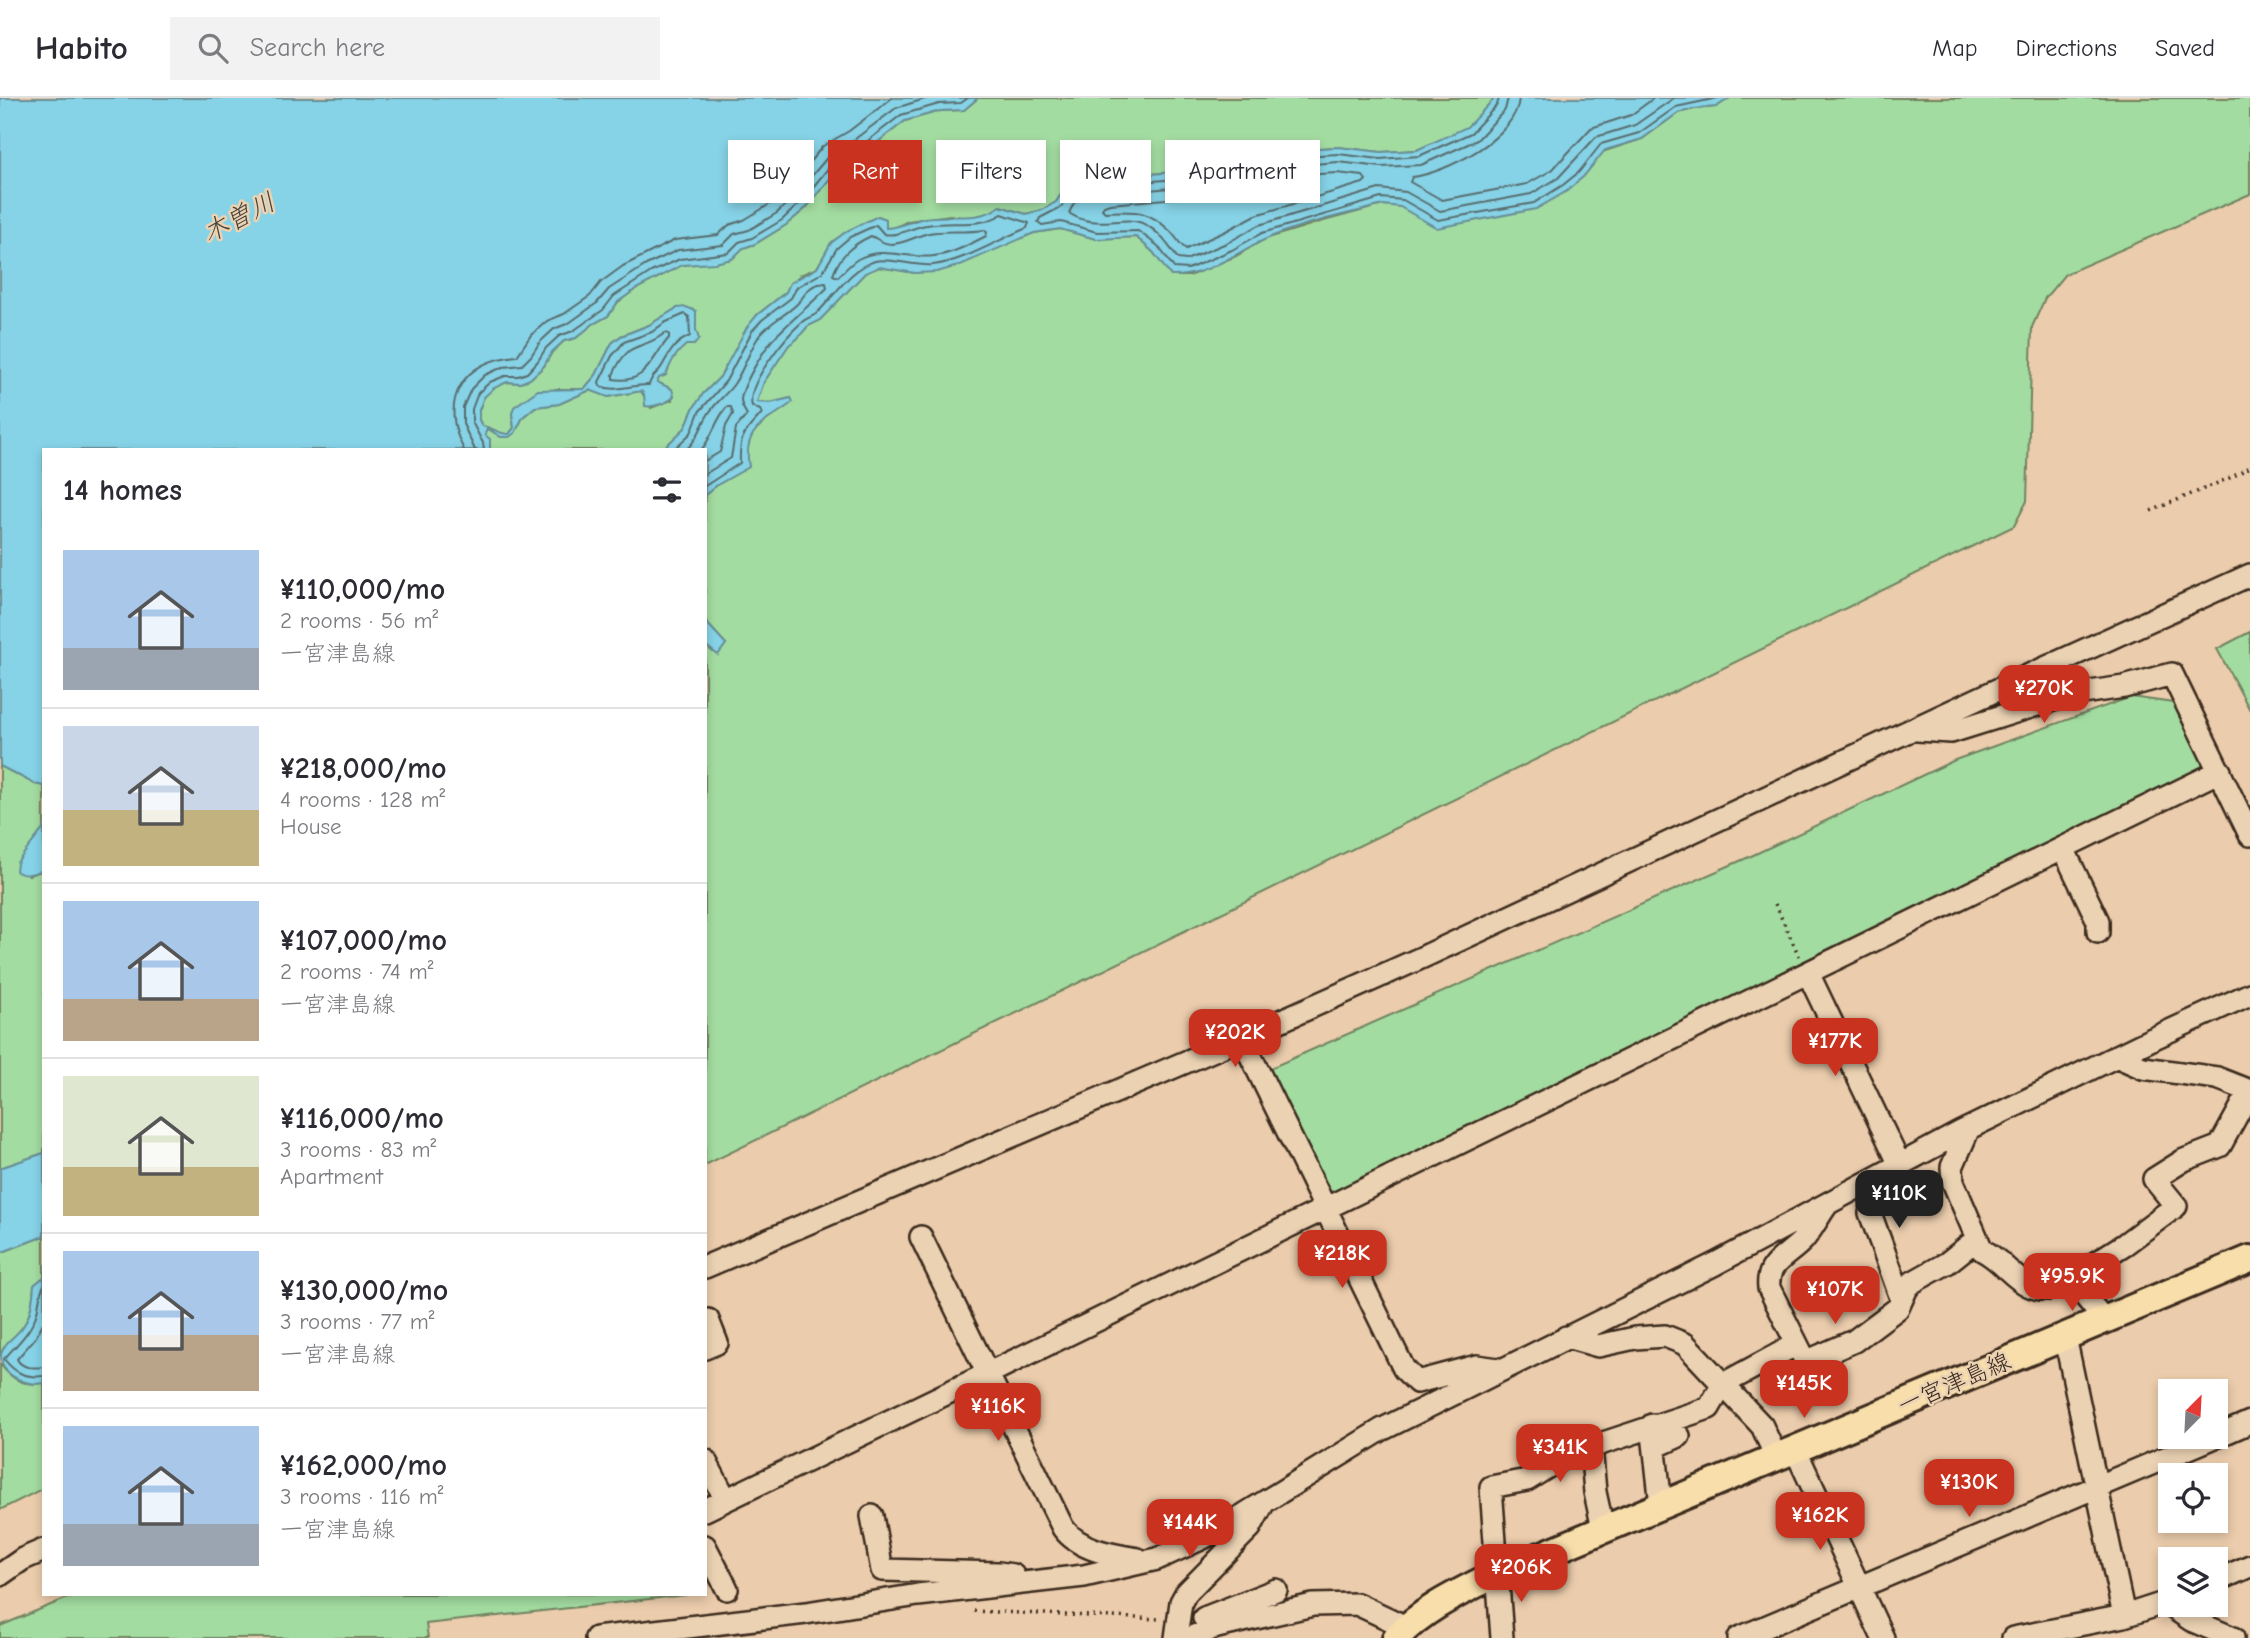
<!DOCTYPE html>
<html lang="en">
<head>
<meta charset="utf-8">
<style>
  body { margin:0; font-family:"Comic Neue","Klee One",sans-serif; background:#f2f2f3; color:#2b2b33; height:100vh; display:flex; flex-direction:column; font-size:26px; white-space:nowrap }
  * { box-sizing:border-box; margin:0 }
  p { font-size:23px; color:#7c7c81 }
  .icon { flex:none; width:38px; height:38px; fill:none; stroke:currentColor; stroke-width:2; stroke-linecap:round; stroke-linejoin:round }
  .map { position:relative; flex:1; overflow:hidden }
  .drawer { position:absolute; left:42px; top:350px; width:665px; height:1148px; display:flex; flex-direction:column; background:#fff; border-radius:0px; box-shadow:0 4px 10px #0003 }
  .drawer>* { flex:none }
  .guide { position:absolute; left:728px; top:42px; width:665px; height:63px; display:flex; gap:14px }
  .needle { width:46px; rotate:24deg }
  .fabs { position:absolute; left:2158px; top:1281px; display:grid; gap:14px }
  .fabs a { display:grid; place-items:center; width:70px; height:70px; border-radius:0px; background:#fff; box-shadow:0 4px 10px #0003; font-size:35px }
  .price { position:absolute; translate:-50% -60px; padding:0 16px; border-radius:14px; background:#c8321e; color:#fff; font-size:23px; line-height:46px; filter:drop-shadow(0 2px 4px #0008) }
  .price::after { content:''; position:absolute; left:50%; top:42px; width:21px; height:16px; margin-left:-10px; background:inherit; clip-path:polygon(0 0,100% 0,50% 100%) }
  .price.active { background:#222; color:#fff }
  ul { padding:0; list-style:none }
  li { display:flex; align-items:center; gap:21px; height:175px; padding:0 21px }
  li+li { border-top:2px solid #e1e1e2 }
  li span { display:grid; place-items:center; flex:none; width:196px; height:140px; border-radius:0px; color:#555 }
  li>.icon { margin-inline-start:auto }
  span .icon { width:84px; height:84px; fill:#fffc; stroke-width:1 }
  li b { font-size:30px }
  h2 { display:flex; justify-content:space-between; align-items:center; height:84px; padding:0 21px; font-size:30px }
  .chip { padding:0 24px; border-radius:0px; background:#fff; box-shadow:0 4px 10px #0003; font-size:24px; line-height:63px }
  .chip.active { background:#c8321e; color:#fff }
  header { display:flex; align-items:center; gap:42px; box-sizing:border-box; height:98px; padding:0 35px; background:#fff; border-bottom:2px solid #e1e1e2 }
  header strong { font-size:33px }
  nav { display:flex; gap:38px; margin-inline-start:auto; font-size:24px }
  .search { width:490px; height:63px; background:#f2f2f3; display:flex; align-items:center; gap:18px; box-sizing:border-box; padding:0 24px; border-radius:0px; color:#7c7c81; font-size:26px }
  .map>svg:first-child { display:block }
  .green { fill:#a3dca1; stroke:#6f8360; stroke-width:2 }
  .water { fill:#86d2e6; stroke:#688f96; stroke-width:2 }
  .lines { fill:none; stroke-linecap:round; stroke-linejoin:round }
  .shore { stroke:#596d6e; stroke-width:2 }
  .minor-casing { stroke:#3b2a1e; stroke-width:26 }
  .major-casing { stroke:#3b2a1e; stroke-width:32 }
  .path { stroke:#3b2a1e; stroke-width:3.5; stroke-dasharray:2 5; stroke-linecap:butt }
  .minor { stroke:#ebd2b3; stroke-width:21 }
  .major { stroke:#f8deab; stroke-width:26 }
  .labels { text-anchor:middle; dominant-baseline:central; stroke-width:5; stroke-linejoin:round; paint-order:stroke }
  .street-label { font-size:24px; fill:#3b2a1e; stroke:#ebd2b3 }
  .water-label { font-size:26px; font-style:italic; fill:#46433c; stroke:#ebd2b3 }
</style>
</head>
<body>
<header>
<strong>Habito</strong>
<div class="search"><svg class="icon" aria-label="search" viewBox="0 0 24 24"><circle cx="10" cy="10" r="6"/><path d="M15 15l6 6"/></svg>Search here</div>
<nav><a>Map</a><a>Directions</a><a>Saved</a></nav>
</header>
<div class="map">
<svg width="2250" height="1540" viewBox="0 0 2250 1540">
  <rect width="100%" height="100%" fill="#ebccac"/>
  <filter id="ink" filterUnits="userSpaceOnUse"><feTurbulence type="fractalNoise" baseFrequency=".0143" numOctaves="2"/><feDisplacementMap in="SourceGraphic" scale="14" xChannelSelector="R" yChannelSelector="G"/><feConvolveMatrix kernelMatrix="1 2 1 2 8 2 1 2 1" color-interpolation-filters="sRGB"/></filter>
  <g filter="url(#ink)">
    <!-- green -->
    <path class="green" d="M978 0H1495L1467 30 1417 52 1381 54 1338 49 1299 51 1197 72 1106 80 1076 86 1064 92 1056 104 1043 112 1026 116 1000 108 991 115 966 120 950 117 908 123 894 130H886V121L878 118 847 133 831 145 817 170 800 177 786 194 757 217 720 279 703 296 693 311 685 330 662 352H490L485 337 487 330 501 339 515 335 523 319 535 309 559 306 590 292 609 299 641 293 651 310 672 302 667 289 657 284 658 280 666 277 673 259 696 232 677 210 649 227 621 238 612 245 596 277 584 291H555L512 315 514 330 509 336C501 337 491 329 482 328L479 322V312L484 299 494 289 507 284 520 285 530 281 544 268 552 254 564 243 576 240 593 226 608 218 618 204 636 191 682 167 732 161 743 150 755 146 786 127 806 110 840 68 865 54 905 23 940 13 964 12Z
      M1730 0H2250V96L2065 176 2045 200 2032 229 2027 403 2014 428 705 1067V547L713 554 726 546 705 523V397L717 387 748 369C742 329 766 325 792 304L791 300 770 305 756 304 764 284 789 246 797 241 808 228 819 223 865 175 879 169 915 175 1005 146 1034 135 1060 131 1096 141 1136 139 1153 154 1171 178H1189L1236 158 1265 141 1320 124 1383 107 1400 108 1602 54 1642 41 1678 15 1694 11 1716 9Z
      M2250 534V612L2217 551Z
      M2131 599 2180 606 2213 671 1328 1103 1266 972 1749 759 1955 662Z
      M0 668 35 686 44 688V730L17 765 29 777 44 772V1055L0 1070Z
      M44 1138V1179L34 1187C33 1202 31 1219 21 1231 13 1241 5 1246 0 1258V1155Z
      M0 1266C12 1282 23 1288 44 1285V1390L0 1412Z
      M77 1496H685V1497L426 1526 428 1540H0V1528Z"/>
    <!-- water -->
    <path class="water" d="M0 0H978L964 12 940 13 905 23 865 54 840 68 806 110 786 127 755 146 743 150 732 161 715 165 682 167 636 191 618 204 608 218 593 226 576 240 564 243 552 254 544 268 530 281 520 285 507 284 494 290 484 299 479 312V322L482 328C492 329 500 337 509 336L514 330 512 315 514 309 538 292 584 291 596 277 612 245 621 238 649 227 677 210 686 209 696 213V232L699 241 694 247H686C675 256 671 264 666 277L659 280 657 284 672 291 674 298C670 304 653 310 645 308L644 296 641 293 608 299 590 292 559 306 535 309 523 319 515 335 509 339H501L487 330 485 337 490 341V352H44V688L35 686 0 668Z
      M1495 0H1730L1716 9 1694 11 1678 15 1642 41 1605 52 1584 78 1567 93 1536 111 1437 130 1400 109 1383 107C1344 117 1301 125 1264 142 1233 156 1206 179 1171 178L1153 154 1136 139 1096 141 1060 131 1034 135 958 168 937 174 915 175 879 169 865 175 819 223 808 228 797 241 789 247 764 284 757 304 770 305 791 300 793 304C766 325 742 329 749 369L717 387 705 397V352H662L685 330 693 311 703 296 720 279 747 229 757 217 786 194 790 185 817 170 831 145 847 133 878 118 886 121V130C899 130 912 123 924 120 950 115 979 125 1000 108L1026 116 1042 112 1056 104 1064 92 1076 86 1106 80 1197 72 1299 51 1338 49 1381 54 1417 52 1467 29Z
      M705 523 726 546 718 557 705 547Z
      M44 730V772C34 775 25 780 16 773L17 765 22 758Z
      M44 1055V1138L0 1155V1070Z
      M44 1179V1285C28 1288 0 1279 1 1256 4 1244 15 1239 22 1230 31 1218 33 1202 34 1187Z"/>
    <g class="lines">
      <!-- shore -->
      <path class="shore" d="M1499 0 1497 7 1471 35 1419 58 1380 61 1338 56 1300 58 1199 79 1107 87 1078 93 1070 97 1061 109 1040 120 1038 124 1042 127 1061 124 1097 134 1138 133 1158 148 1174 170 1188 171 1232 152 1262 135 1381 100 1403 102 1438 122 1534 105 1563 87 1579 74 1601 46 1639 35 1676 9 1718 0
        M1508 0 1505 12 1477 42 1421 67 1381 69 1338 64 1302 67 1200 87 1109 96 1081 101 1074 105 1069 115C1094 133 1126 116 1144 126 1159 133 1169 148 1178 161L1186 162 1229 144 1259 127 1379 91 1406 94 1440 113 1531 96 1558 80 1596 39 1635 27 1674 0
        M1519 0C1517 39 1446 75 1412 79L1410 84 1442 102 1527 86 1552 72 1591 30 1631 17 1654 0
        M1337 75 1363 78 1366 82 1363 85 1256 117 1224 134 1186 151C1180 147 1177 140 1171 134 1148 111 1136 113 1105 114L1102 111 1104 108 1110 106 1200 98 1303 77Z
        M984 132 987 134 986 138C970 146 953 156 934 158 908 162 883 147 858 161 851 165 844 173 838 179L833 177C840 157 852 147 871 138 878 141 883 146 891 146 904 146 916 138 929 135 948 132 964 135 984 132Z
        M685 216 689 219 690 238C675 244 670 254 662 268 657 277 652 276 649 287 633 286 616 295 600 288L599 284 612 258 624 244 652 234 664 225Z
        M665 235 669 236V240C651 260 647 287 613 281V277C630 239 639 255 665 235Z
        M464 352C438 303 462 262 517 258L531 237 547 223 564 216 590 198 601 184 623 168 675 142 718 137 729 127 744 122 770 106 786 92 823 48 849 33 892 0
        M475 352 463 326V309L471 291 485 277 503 269 522 267 531 258 540 244 554 231 569 225 597 205 609 191 646 167 678 152 723 147 734 136 749 132 777 115 794 99 831 55 855 41 896 10 928 0
        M484 352 483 345 472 324V311L478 295 490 284 505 278H518L527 275 538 263 546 250 559 238 573 233 603 212 614 198 651 174 680 161 728 155 739 144 752 140 782 122 800 105 835 62 861 48 901 17 939 6 961 5 968 0
        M673 352 691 335 699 314 726 283 752 233 762 222 791 200 797 189 822 175 837 150 850 139 876 127 884 136C898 139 912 129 927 127 952 122 979 131 1002 116L1029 125 1027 130C999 141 963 164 933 167 917 169 886 159 875 163 849 171 835 198 816 216 812 219 806 220 802 224 787 237 745 287 752 308L760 312 762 315C745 335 739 336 740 365L705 388
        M686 352C700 338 699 331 709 315 716 304 726 297 734 286 744 271 749 253 759 238 769 224 785 218 797 206 807 196 807 186 826 185L827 190C811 206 795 219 779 235 767 245 742 287 741 302 741 308 745 313 747 317L736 330 731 360 705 376
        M701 352C713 339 715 322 727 309H731L733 316 726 328 720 354 705 363
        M44 1187C38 1196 40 1209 35 1220 29 1236 15 1248 4 1261 15 1275 25 1280 44 1278
        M44 1223 36 1239 17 1261C22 1271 34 1270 44 1269"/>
      <!-- minor casing -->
      <g class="minor-casing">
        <path id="minor" d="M1917 632 1951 634 2069 597 2124 589 2172 576 2250 737
          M2063 750 2098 823V834
          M1808 875 1900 1067
          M1242 940 1404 1271 1417 1284 1477 1268 1498 1271
          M2116 958 2143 970 2217 980 2250 993
          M1969 1030 1952 1069 1953 1084 1982 1152C2009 1165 2022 1200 2057 1189L2125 1146 2176 1108 2154 1081 2184 1062 2220 1048 2250 993
          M1895 1070C1890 1087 1877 1098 1870 1115L1901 1200
          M1826 1108C1818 1119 1812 1132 1803 1142 1787 1159 1766 1164 1769 1190L1804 1260 1808 1263 1854 1243 1898 1210 1907 1190 1913 1184 1947 1165 1977 1141
          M921 1139 1063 1430C1079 1452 1112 1457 1138 1461
          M705 1169 1242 940 1421 860 2014 584 2250 477
          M2071 1181 2105 1223
          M1566 1239 1598 1248 1635 1240 1665 1238 1685 1246 1762 1328 1776 1359
          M2065 1239 2124 1518
          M705 1250 717 1245 708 1222
          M1652 1327 1661 1407
          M2216 1339 2250 1324
          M1591 1348 1595 1394 1603 1431
          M1655 1349 1679 1338
          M1795 1351 1883 1540
          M705 1362 726 1402
          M705 1412 987 1276 2220 673
          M872 1418 882 1472 999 1475 1013 1477
          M705 1448 727 1491
          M0 1477 23 1461 44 1452
          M2216 1483 2250 1468
          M2166 1505 2191 1522 2233 1540
          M1204 1520 1276 1492
          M596 1540 806 1515 918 1497 1084 1478 1157 1461 1203 1440 1245 1416 1381 1332 1715 1166 1959 1035 2152 941 2250 896
          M1176 1540 1181 1504 1186 1495 1250 1430 1263 1406
          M1189 1540 1217 1529 1313 1507 1357 1506 1406 1529
          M1502 1540 1491 1389 1527 1382 1567 1357 1709 1310 1723 1286 1797 1246
          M1739 1540 2215 1339
          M2013 1540 2124 1518 2170 1503"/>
      </g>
      <!-- major casing -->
      <g class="major-casing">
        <path id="major" d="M1396 1540C1422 1512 1456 1496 1490 1479L2250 1161"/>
      </g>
      <!-- path -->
      <path class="path" d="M2151 413 2232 379 2250 369
        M1775 806 1799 858
        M974 1513 1159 1521"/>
      <!-- minor -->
      <use href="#minor" class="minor"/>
      <!-- major -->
      <use href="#major" class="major"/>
    </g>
  </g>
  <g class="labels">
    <!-- street labels -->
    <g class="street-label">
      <text transform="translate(1954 1285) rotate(-23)">一宮津島線</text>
    </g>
    <!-- water labels -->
    <g class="water-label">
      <text transform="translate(239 120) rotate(-27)">木曽川</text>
    </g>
  </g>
</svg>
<div class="fabs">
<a><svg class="needle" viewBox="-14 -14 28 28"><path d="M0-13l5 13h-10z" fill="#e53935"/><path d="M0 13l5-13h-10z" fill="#7c7c81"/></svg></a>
<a><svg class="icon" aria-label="locate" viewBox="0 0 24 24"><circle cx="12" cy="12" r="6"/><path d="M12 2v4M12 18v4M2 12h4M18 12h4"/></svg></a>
<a><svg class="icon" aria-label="layers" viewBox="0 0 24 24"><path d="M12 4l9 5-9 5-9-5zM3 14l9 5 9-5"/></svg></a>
</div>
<b class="price" style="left:2044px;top:627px">¥270K</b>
<b class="price" style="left:1235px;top:971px">¥202K</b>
<b class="price" style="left:1835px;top:980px">¥177K</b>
<b class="price active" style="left:1899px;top:1132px">¥110K</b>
<b class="price" style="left:1342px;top:1192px">¥218K</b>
<b class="price" style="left:2072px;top:1215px">¥95.9K</b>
<b class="price" style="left:1835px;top:1228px">¥107K</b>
<b class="price" style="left:1804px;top:1322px">¥145K</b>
<b class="price" style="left:998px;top:1345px">¥116K</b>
<b class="price" style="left:1560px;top:1386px">¥341K</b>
<b class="price" style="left:1969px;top:1421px">¥130K</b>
<b class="price" style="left:1820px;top:1454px">¥162K</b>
<b class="price" style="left:1190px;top:1461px">¥144K</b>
<b class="price" style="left:1521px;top:1506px">¥206K</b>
<div class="guide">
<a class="chip">Buy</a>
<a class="chip active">Rent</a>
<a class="chip">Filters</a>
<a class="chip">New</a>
<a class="chip">Apartment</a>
</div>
<section class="drawer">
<h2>14 homes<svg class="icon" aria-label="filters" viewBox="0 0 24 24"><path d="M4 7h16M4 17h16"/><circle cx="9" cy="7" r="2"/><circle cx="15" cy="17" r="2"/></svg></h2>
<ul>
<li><span style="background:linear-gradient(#a9c7e8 70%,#9aa5b1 0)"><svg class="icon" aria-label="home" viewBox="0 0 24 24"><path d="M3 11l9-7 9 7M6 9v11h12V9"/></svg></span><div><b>¥110,000/mo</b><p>2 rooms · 56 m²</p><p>一宮津島線</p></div></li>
<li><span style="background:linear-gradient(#c9d6e8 60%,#c2b280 0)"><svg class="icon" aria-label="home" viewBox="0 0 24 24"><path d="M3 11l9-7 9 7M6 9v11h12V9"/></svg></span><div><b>¥218,000/mo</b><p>4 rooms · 128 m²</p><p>House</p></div></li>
<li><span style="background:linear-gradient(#a9c7e8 70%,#b9a48a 0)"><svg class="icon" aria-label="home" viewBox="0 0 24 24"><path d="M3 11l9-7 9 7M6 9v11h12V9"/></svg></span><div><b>¥107,000/mo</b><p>2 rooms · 74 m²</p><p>一宮津島線</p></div></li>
<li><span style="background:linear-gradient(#dfe7d0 65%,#c2b280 0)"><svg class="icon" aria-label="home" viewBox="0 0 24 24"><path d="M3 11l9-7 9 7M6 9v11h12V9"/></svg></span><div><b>¥116,000/mo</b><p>3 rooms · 83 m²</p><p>Apartment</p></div></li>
<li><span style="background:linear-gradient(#a9c7e8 60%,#b9a48a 0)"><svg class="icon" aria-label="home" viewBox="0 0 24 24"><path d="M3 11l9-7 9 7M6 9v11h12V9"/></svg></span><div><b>¥130,000/mo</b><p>3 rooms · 77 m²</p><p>一宮津島線</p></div></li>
<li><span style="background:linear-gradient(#a9c7e8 70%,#9aa5b1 0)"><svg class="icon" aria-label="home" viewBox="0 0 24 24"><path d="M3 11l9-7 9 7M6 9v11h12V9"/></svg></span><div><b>¥162,000/mo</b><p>3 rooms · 116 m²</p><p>一宮津島線</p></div></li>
</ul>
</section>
</div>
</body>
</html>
